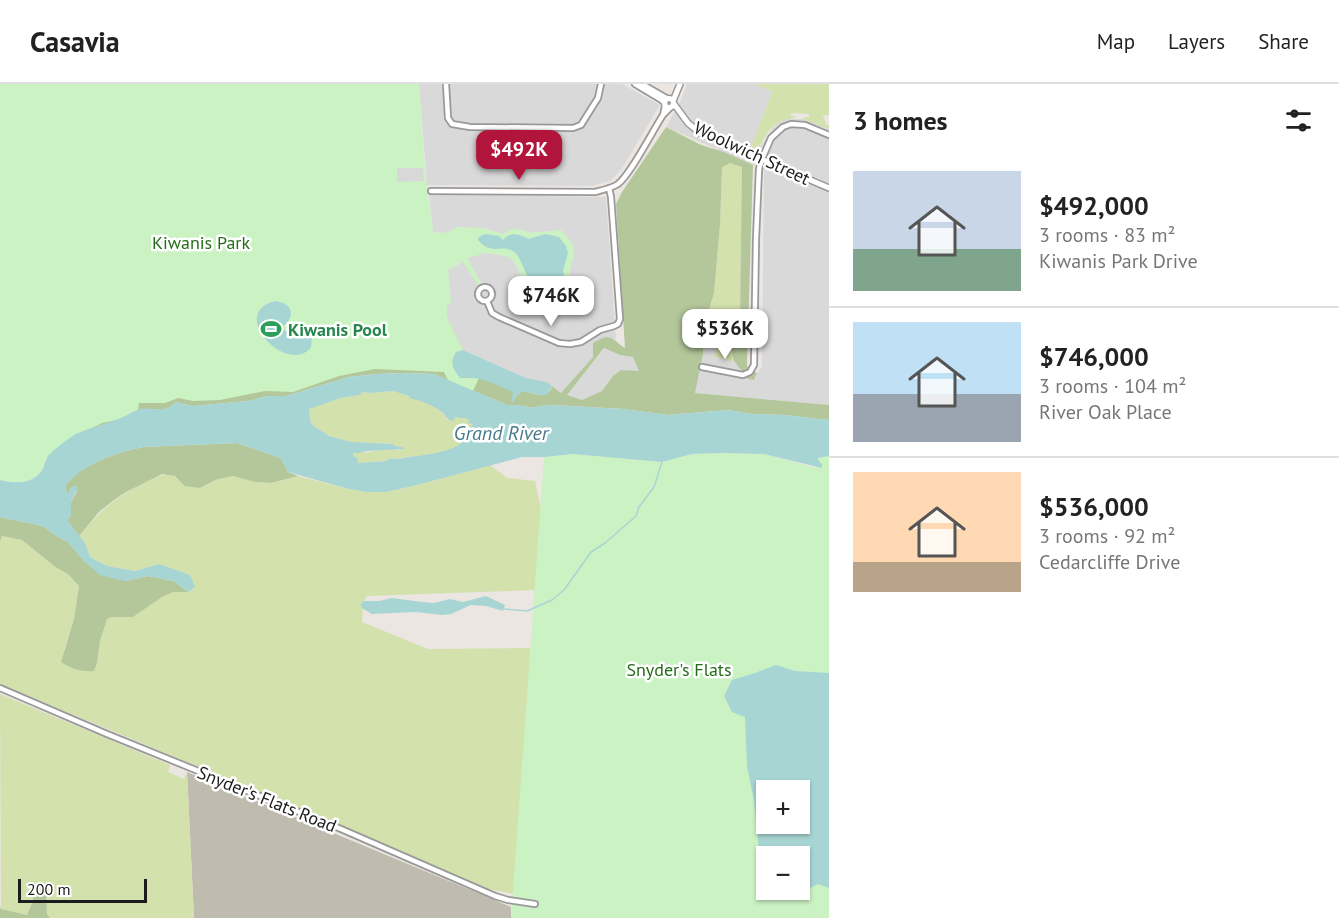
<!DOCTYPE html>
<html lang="en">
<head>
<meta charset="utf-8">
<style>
  body { margin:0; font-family:"PT Sans",sans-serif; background:#f2f2f2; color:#222; height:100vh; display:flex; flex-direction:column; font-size:22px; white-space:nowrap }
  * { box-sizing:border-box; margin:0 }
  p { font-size:20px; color:#767676 }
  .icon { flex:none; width:33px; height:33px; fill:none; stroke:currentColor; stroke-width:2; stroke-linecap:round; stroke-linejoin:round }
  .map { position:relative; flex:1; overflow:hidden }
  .side { display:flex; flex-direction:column; background:#fff; width:510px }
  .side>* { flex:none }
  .controls { position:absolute; left:756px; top:696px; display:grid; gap:12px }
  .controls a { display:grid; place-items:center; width:54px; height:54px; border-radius:0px; background:#fff; box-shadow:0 2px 4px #0004; font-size:30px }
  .scale { position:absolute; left:18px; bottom:15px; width:129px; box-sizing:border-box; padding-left:6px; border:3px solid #1c1c1c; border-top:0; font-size:16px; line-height:21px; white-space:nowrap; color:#1c1c1c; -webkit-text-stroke:4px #fff; paint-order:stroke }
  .price { position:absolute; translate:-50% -51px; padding:0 14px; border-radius:12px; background:#fff; color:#222; font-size:20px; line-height:39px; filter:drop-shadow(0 2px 3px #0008) }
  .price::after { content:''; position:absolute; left:50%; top:36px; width:18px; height:14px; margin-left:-9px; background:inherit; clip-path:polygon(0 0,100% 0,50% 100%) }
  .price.current { background:#b2153b; color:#fff }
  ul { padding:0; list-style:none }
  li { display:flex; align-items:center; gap:18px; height:150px; padding:0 24px }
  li+li { border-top:2px solid #e0e0e0 }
  li span { display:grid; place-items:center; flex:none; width:168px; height:120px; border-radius:0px; color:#555 }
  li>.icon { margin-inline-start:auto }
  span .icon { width:72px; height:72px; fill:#fffc; stroke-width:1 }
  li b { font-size:26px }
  h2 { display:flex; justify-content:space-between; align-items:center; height:72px; padding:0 24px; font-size:26px }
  header { display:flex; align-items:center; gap:36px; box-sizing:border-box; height:84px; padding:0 30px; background:#fff; border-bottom:2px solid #e0e0e0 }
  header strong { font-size:28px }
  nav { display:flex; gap:33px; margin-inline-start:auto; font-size:21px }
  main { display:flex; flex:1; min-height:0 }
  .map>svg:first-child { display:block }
  .residential { fill:#dad9d9 }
  .construction { fill:#bfbbaf }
  .grass { fill:#d3e1ad }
  .forest { fill:#b3c79b; fill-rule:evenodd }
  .park { fill:#cbf2c3; fill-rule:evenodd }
  .parking { fill:#d8d8d8 }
  .water { fill:#a7d5d4; fill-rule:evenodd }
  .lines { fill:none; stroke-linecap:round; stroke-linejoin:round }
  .stream { stroke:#a7d5d4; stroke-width:1.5 }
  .minor-casing { stroke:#999; stroke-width:8 }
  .tertiary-casing { stroke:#999; stroke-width:8 }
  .minor { stroke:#fff; stroke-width:4.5 }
  .tertiary { stroke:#fff; stroke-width:5 }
  .labels { text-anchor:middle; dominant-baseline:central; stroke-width:5; stroke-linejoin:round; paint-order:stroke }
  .street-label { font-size:18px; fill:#1c1c1c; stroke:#fff }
  .park-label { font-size:18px; fill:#246d17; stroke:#fff }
  .leisure-label { font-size:18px; font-weight:bold; fill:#27864d; stroke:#fff; text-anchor:start }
  .water-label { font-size:20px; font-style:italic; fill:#497a8b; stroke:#fff }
</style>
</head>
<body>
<header>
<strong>Casavia</strong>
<nav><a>Map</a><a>Layers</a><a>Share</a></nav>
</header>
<main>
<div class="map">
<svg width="829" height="834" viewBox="0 0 829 834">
  <rect width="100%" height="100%" fill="#ece6e2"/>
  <!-- residential -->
  <path class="residential" d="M419 0H622L660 21 621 86 610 97 592 102 427 101Z
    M687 0H756L772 8 751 64 757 67 776 40 785 35H803L829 45V321L695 309 703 272 696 239 705 240 719 244 714 273 734 277 748 295 754 296 757 289 762 283 764 86 666 43 682 14Z
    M429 110 606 113 616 256 608 253 593 273 561 309 547 298 526 294 463 266 448 235 447 221 451 219 448 186 463 178 466 174 485 169 507 172 513 176 525 199 530 203 547 209 560 219 574 206 570 189 571 178 552 147 530 149 523 146 503 150 483 144 446 149 433 148Z
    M605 264 620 271 633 273 668 310 613 293 602 307 582 316 566 311Z"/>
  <!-- construction -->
  <path class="construction" d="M187 688 511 823V834H194Z"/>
  <!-- grass -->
  <path class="grass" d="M756 0H829V31H823L826 41H829V45L803 35 804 33H809V30L791 29V32H795V34C772 36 767 49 757 67L751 64 772 8Z
    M730 79 742 83 740 233 730 258 734 277 714 273 716 263 713 247 705 240 714 209 720 141 722 82Z
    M393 307C409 312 440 320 447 335L458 333 459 334C466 333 468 335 473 339 472 344 472 349 468 353 455 369 429 371 409 373 402 373 398 376 390 374L386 377 357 379 353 369C368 370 384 363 400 366L402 363 395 362 393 360 352 358 329 352 311 340 309 325 341 314 360 311 362 308 371 309Z
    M490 381 507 394 535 397 541 425 545 488 537 506 367 512 364 517 360 520 363 525 362 538 428 565 531 564 755 589 766 806 829 834H511L537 814 488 805 362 751 0 600V458L2 452 22 456 54 482 69 491 79 502 74 535 64 566 97 579 100 557 107 535 112 533H133L162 513 173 508H188L159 480 135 487 107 482 90 473 85 459 79 452C103 424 115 413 148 397 154 394 159 391 165 391 178 391 189 398 200 404L215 396 233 392 255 398 271 399 298 392 349 405 367 408H386L413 402Z
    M0 610 170 681 168 688 184 695 187 688 194 834H50L47 830 46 804 37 800 32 819 27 831 1 825Z"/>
  <!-- forest -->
  <path class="forest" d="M0 34 447 221 448 235 463 266 456 268 479 294 495 299 514 308 512 319 516 312 523 307 540 311 550 307 552 302 561 309 593 273V259C612 247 612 256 625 264L616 120 622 108 666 43 701 61 724 68 753 81 747 282 757 289 754 296 748 295 734 277 730 258 740 233 742 83 730 79 722 83 720 141 714 209 703 245V271L695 309 829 321V336L785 331 751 330 728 326 667 331 624 325 551 321 540 322 532 324 525 322 507 321 434 290 402 289 376 290 349 293 286 312H266L249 317 192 322 176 318 169 324 163 326 148 325 66 356 47 373 0 396ZM604 264 620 271 633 273 639 287 621 286 613 292 602 307 582 316 567 311Z
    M237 359 281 374 288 388 298 392 271 399 255 398 233 392 215 396 200 404 185 402 175 392 162 390 126 408 114 416 99 428 79 452 67 436 71 431V418L77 407 69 409 67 411 65 402C83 379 115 369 143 363Z
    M0 433 43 442 58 453 68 458 85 478 125 497 148 492 174 497 188 508H173L162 513 133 533H112L107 535 100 557 97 579 94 587C81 588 72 585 61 578L74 535 79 502 69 491 54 482 22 456 2 452 0 458Z
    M37 799 46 804 47 830 50 834H0V822L1 825 27 831 32 819Z"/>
  <!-- park -->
  <path class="park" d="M0 0H419L425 86 433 148 446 149 457 143 483 144 503 150 512 145 523 146 530 149 561 146C568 154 575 160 574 171 573 177 569 183 570 190 571 199 574 204 574 214L569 219 563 221 547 209 530 203 525 199 513 176 507 172 485 169 467 174 482 200 479 202 463 178 448 186 451 219 447 221 448 235 463 266 456 268 460 294H479L473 307 448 296 444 288 375 285 339 292 293 308 265 307 220 316 193 317 178 314 165 319H139L138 326 117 336 102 339 66 357 47 373 40 390 24 399H16L0 396Z
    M721 369 764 370 816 384 818 374 829 372V834H511L544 373 573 370 662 378 692 370ZM766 706H800V740H766ZM766 772H800V806H766Z"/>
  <!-- parking -->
  <path class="parking" d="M397 84H423L424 97 397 98Z"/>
  <!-- water -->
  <path class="water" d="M485 150 499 152 503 156C511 147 519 150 529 155L545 150 550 151 559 153 566 162 568 169 563 187 569 209 567 213 562 214C559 210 556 207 552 204 545 200 536 201 530 195 523 188 522 173 513 167 500 160 492 172 478 156L479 153Z
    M275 217C278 218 282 218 285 220 295 226 291 237 283 242L284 246 287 247C296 238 305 243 312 252L311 263C289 293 226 230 275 217Z
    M463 266 526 294 547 298 552 302 547 311H540L523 307 516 312 511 321 525 322 532 324 540 322 551 321 624 325 667 331 728 326 751 330 785 331 829 336V372L818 374V376L822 380V384L764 370 721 369 692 370 662 378 573 370 544 373H522L413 402 386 408H367L349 405 288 388 281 374 237 359 143 363C115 369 83 379 65 402L67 410 69 409V405L74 402 78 403 71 418V431L67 436 85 459 90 473 107 482 135 487 159 480 190 491 195 503 188 508 174 497 148 492 125 497 100 491 85 478 68 458 58 453 43 442 0 433V396C14 399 27 401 39 390 44 386 44 379 47 374 51 367 69 354 76 350 89 344 102 341 116 336 123 334 130 329 137 326 154 321 160 332 176 318L192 322 249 317 266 312H286L349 293 376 290 402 289 434 290 507 321H511L513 308C494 300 482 292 460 294 453 284 449 280 456 268ZM393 307 409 312 411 315C419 315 439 324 444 330 446 333 448 335 451 337L454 336 455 333H458L459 334H465L469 336 468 339 473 340 469 346 470 350C458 369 429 370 409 373 402 374 398 376 390 374L386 377 358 379V375L354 372 353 369H360L367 367 404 365 402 363 395 362 393 360 352 358 329 352 311 340 309 325 341 314 360 311 362 308 371 309Z
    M486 512 505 521 503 527 486 522 471 521 451 530 443 531 415 528 372 530 363 525 360 520 364 517H379L392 514 422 518 434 519 450 515 463 518Z
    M776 581 795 587 829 589V804L818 800C803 808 794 811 777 806H800V772H766V801L760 777 754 717 747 682 745 633 732 628 724 612 732 596 755 589ZM766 706H800V740H766Z"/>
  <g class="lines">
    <!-- stream -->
    <path class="stream" d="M505 525 527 527 552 516 564 506 591 468 605 459 636 432 639 423 654 403 662 378"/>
    <!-- minor casing -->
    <g class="minor-casing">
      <path id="minor" d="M446 0 448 34 452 40 470 43 573 44 581 41 598 14 601 0
        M635 0 660 15 665 19
        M642 0 668 15
        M663 31 670 24
        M431 107 595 108C603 106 612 104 618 100 631 90 653 46 663 31L665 22
        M478 210a7 7 0 1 1 14 0a7 7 0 1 1-14 0Z
        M487 217 492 229 499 233 559 259 570 260 581 258 600 246 614 242 618 240 620 235 611 113 609 104
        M702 283 743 291 750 288 754 281 756 155 759 85 762 75 771 54 783 43 791 40 805 41 829 51
        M0 604 107 650 341 745 495 812 508 816 535 820"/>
    </g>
    <!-- tertiary casing -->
    <g class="tertiary-casing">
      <path id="tertiary" d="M664.5 19a4.5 4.5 0 1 1 9 0a4.5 4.5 0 1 1-9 0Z
        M673 17 680 0
        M674 20 688 39 700 49 829 104"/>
    </g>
    <!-- minor -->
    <use href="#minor" class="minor"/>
    <!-- tertiary -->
    <use href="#tertiary" class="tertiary"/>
  </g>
  <!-- icons -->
  <defs>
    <g id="stadium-bare" transform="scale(1.62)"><path d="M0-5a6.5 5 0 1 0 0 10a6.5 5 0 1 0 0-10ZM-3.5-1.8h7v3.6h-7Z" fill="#2e9e5b" stroke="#fff" stroke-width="2.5" paint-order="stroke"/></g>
  </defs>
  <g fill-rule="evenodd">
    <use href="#stadium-bare" x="271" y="245"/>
  </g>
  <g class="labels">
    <!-- street labels -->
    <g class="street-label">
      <text transform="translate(752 69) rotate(25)">Woolwich Street</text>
      <text transform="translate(267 715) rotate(22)">Snyder's Flats Road</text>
    </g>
    <!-- park labels -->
    <g class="park-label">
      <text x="201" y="158">Kiwanis Park</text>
      <text x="679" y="585">Snyder's Flats</text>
    </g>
    <!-- leisure labels -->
    <g class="leisure-label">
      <text x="288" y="245">Kiwanis Pool</text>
    </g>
    <!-- water labels -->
    <g class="water-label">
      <text x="501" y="349">Grand River</text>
    </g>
  </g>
</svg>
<div class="controls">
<a>+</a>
<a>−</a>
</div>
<div class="scale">200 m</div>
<b class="price current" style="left:519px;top:97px">$492K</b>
<b class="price" style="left:551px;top:243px">$746K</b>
<b class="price" style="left:725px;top:276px">$536K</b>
</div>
<section class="side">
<h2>3 homes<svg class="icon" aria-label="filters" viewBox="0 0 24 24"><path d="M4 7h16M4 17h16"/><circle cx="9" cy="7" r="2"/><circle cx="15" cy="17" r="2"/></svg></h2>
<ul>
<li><span style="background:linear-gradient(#c9d6e8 65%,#7fa58c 0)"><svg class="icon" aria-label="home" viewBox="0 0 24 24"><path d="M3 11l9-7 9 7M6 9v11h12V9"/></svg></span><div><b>$492,000</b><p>3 rooms · 83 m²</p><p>Kiwanis Park Drive</p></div></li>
<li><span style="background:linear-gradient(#bfe0f5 60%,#9aa5b1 0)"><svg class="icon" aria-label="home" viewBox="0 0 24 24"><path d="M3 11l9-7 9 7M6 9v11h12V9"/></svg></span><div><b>$746,000</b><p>3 rooms · 104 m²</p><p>River Oak Place</p></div></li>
<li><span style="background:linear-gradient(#ffd9b3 75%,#b9a48a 0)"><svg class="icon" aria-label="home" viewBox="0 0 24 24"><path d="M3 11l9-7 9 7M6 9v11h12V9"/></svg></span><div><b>$536,000</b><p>3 rooms · 92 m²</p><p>Cedarcliffe Drive</p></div></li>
</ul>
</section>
</main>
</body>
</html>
